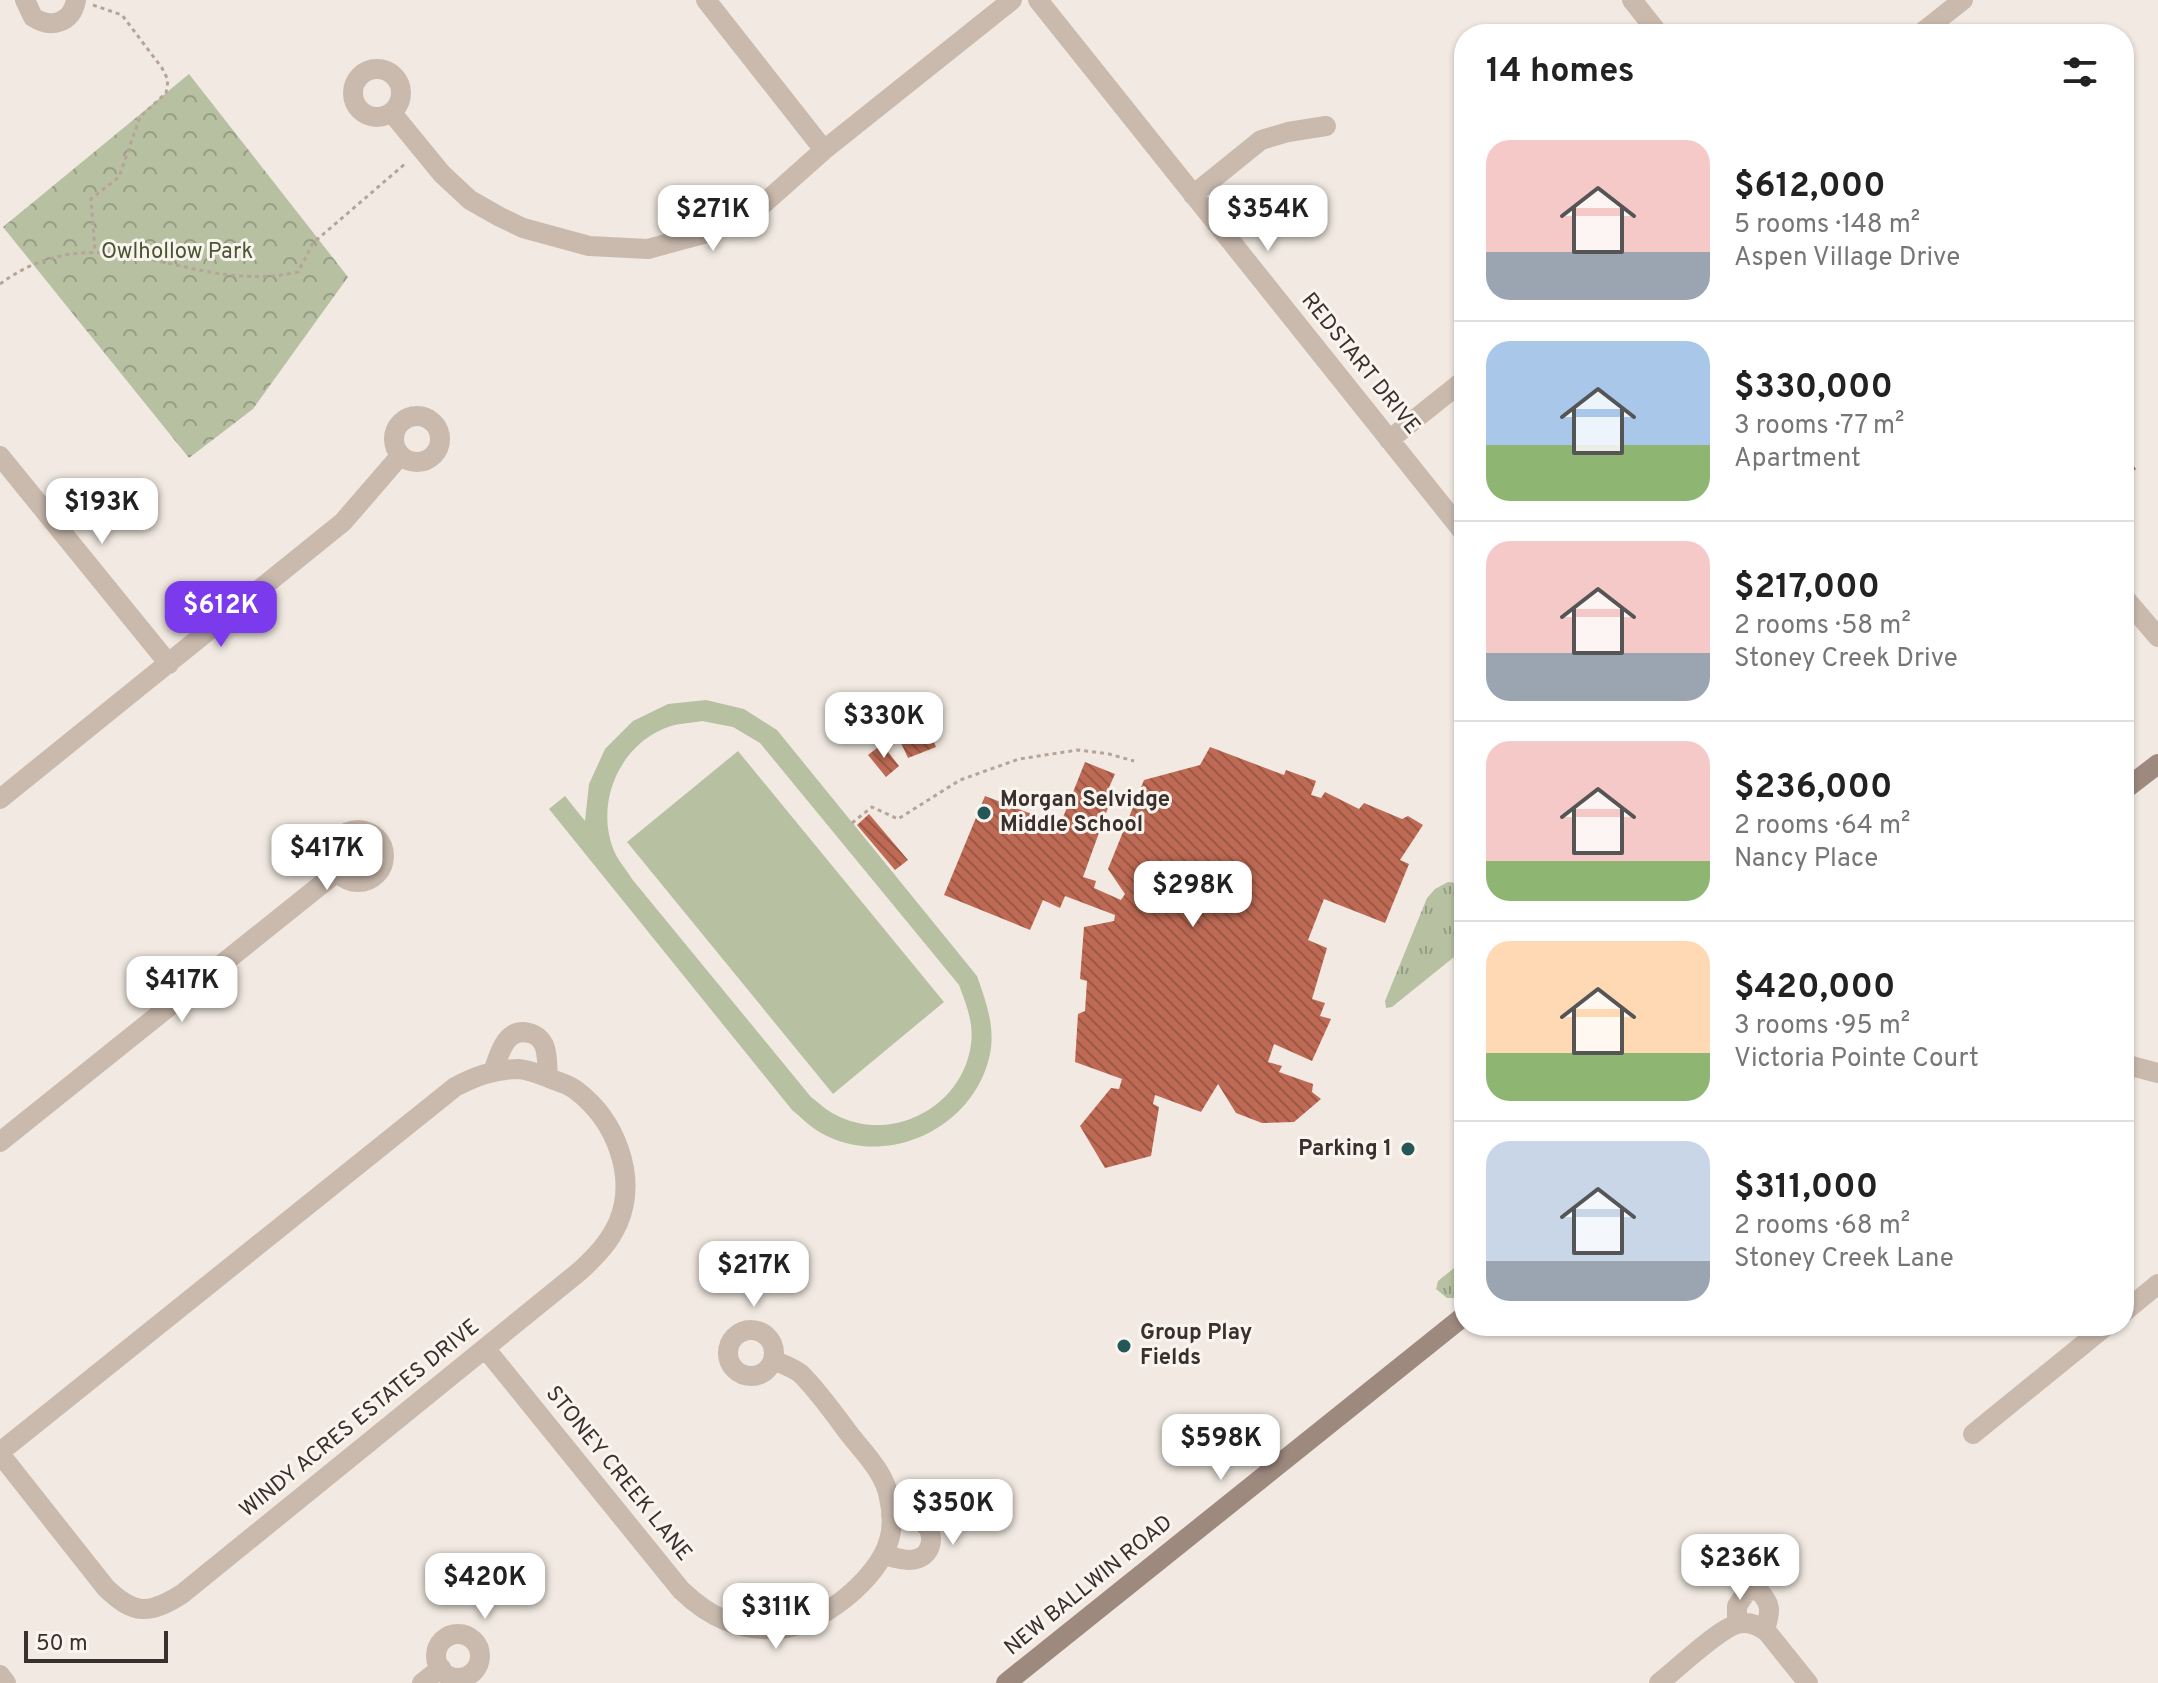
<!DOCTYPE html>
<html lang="en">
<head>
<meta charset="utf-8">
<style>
  body { margin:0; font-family:Overpass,sans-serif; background:#f2f2f2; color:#222; height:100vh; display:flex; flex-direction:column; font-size:30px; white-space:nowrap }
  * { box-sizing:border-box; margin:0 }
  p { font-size:26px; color:#767676 }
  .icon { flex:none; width:44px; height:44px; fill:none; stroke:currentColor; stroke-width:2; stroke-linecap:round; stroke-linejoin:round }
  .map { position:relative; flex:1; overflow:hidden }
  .drawer { position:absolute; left:1454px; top:24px; width:680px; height:1312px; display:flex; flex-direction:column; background:#fff; border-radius:32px; box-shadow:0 2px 6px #0004 }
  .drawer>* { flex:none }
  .scale { position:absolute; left:24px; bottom:20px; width:144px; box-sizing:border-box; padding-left:8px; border:4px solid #392f2c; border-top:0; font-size:22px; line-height:28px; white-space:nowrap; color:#392f2c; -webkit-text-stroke:6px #faf4ee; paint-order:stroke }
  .price { position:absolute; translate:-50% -68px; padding:0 18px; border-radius:16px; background:#fff; color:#222; font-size:26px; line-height:52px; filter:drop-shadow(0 2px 4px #0008) }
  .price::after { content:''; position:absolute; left:50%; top:48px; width:24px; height:18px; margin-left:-12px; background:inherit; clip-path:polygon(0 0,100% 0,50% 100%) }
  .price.on { background:#7c3aed; color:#fff }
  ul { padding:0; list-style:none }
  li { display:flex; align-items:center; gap:24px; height:200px; padding:0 32px }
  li+li { border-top:2px solid #e0e0e0 }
  li span { display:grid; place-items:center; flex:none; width:224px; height:160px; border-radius:24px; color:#555 }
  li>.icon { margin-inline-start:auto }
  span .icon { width:96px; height:96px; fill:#fffc; stroke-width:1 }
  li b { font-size:34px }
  h2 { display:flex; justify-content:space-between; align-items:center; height:96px; padding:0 32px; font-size:34px }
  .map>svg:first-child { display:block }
  .grass { fill:url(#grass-tufts) }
  .park { fill:url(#park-crowns) }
  .pitch { fill:#b7c1a2; fill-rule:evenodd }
  .building { fill:url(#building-back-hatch) }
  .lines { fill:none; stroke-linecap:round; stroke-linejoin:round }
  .path { stroke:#b6a498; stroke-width:3; stroke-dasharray:4 4; stroke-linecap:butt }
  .minor { stroke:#cabaae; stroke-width:20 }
  .tertiary { stroke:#cabaae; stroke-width:20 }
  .secondary { stroke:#9e897f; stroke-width:20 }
  .poi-dot { fill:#235758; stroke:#faf4ee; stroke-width:3 }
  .labels { text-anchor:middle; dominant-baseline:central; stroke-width:6; stroke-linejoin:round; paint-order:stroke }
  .park-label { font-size:22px; fill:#4a5631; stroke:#faf4ee }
  .street-label { font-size:22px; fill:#392f2c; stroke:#faf4ee }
  .poi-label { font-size:22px; font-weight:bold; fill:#392f2c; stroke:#faf4ee; text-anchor:start }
</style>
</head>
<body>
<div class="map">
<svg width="2158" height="1683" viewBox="0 0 2158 1683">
  <defs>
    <pattern id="grass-tufts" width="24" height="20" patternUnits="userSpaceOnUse" patternTransform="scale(2)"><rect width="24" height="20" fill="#b7c1a2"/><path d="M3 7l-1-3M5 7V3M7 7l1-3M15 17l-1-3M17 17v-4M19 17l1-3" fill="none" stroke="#969d84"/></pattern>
    <pattern id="park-crowns" width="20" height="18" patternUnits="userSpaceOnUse" patternTransform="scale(2)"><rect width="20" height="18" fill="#b7c1a2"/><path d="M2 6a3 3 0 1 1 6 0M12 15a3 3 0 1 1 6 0" fill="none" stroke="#969d84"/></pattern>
    <pattern id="building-back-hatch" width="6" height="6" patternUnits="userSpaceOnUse" patternTransform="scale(2)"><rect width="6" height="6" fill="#be6a54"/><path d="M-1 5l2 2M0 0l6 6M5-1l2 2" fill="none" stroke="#9b5846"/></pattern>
  </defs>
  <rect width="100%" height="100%" fill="#f2eae2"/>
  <!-- grass -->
  <path class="grass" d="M1448 882 1464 884V949L1392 1007 1386 1008 1385 1001 1427 898 1435 889Z
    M1464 1260V1298H1447L1436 1289 1438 1281Z"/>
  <!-- park -->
  <path class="park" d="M189 74 348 277 253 409 189 458 3 227Z"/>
  <!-- pitch -->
  <path class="pitch" d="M706 700 744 709 777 730 977 976C985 999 994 1022 991 1048 980 1125 889 1171 821 1133 810 1127 801 1117 792 1110L549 809 565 796 585 821 589 784 605 749 633 721 668 704ZM702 721 733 727 760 743 959 985C966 1004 974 1023 971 1044 963 1107 892 1144 836 1115 827 1111 819 1103 811 1097L632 879C627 870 619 862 615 853 593 804 620 742 671 726 681 723 692 723 702 721Z
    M738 751 944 1002 833 1094 627 842Z"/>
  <!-- building -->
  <path class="building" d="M2124 454 2136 469 2124 479Z
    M929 731 936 747 908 758 901 743Z
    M882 744 899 766 886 777 868 755Z
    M1210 747 1284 775 1286 770 1316 781 1311 795 1315 796 1321 798 1325 792 1359 809 1364 803 1402 819 1408 816 1423 825 1400 860 1409 864 1385 923 1324 899 1308 940 1327 948 1312 999 1325 1003 1320 1016 1331 1019 1312 1061 1274 1044 1268 1062 1282 1066 1279 1072 1313 1084 1312 1092 1321 1099 1294 1122 1262 1123 1236 1113 1218 1084 1201 1112 1155 1095 1153 1104 1159 1107 1151 1156 1105 1168 1080 1126 1111 1088 1119 1089 1122 1079 1075 1062 1078 1014 1085 1011 1087 981 1080 979 1084 927 1114 921 1115 915 1065 896 1060 908 1043 900 1030 930 944 895 985 796 1060 825 1085 762 1115 774 1107 792 1113 794 1083 877 1096 881 1094 888 1121 900 1125 894 1108 869 1144 780 1200 765Z
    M869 814 908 860 895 870 857 825Z"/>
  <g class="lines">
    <!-- path -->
    <path class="path" d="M93 5 122 15 162 68 168 80 166 93 140 117 119 177 91 199 95 251
      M0 284C103 208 191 297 298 272L313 243 406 163
      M852 823 872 807 898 819 960 780 1019 759 1078 750 1109 754 1134 761"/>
    <!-- minor -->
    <path class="minor" d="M25 0 33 17C51 29 72 23 76 0
      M706 0 824 150
      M1038 0 1464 533
      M1632 0 1659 34
      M1920 34 1963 0
      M353 93a24 24 0 1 1 48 0a24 24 0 1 1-48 0Z
      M392 113 442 174 470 200 500 217 523 228 589 246 648 249 703 234 761 206 824 150 1012 0
      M1193 195 1261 140 1288 132 1326 126
      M394 439a23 23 0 1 1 46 0a23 23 0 1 1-46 0Z
      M1389 440 1464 380
      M0 456 169 664
      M2124 597 2158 637
      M0 799 343 522 400 456
      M332 856a26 26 0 1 1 52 0a26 26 0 1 1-52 0Z
      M2124 1064 2158 1073
      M493 1072C499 1055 505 1027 529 1033 535 1034 541 1039 544 1045 548 1054 547 1067 548 1077
      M0 1142 337 872
      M2124 1312 2158 1284
      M728 1353a23 23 0 1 1 46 0a23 23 0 1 1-46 0Z
      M485 1348 681 1590C709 1617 740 1632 780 1629 819 1626 879 1579 889 1540 893 1528 892 1510 889 1498 885 1472 862 1451 847 1431 833 1412 818 1391 801 1374 794 1368 782 1364 774 1360
      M1973 1434 2106 1326
      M0 1452 455 1087C476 1076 495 1069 519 1069 530 1070 539 1074 549 1078 558 1082 569 1084 577 1091 615 1120 638 1176 618 1223 609 1243 596 1256 580 1271L182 1594C149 1615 134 1615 106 1588L0 1454
      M884 1555C893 1557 907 1562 916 1559 933 1555 936 1532 923 1523 915 1517 901 1516 891 1515
      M1737 1624V1606L1747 1591 1758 1590C1773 1605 1770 1612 1765 1630
      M436 1656a22 22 0 1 1 44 0a22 22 0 1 1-44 0Z
      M422 1683 441 1668
      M1659 1683C1677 1669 1717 1630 1737 1624 1747 1621 1758 1625 1767 1632L1808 1683"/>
    <!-- tertiary -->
    <path class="tertiary" d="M0 1675 6 1683"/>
    <!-- secondary -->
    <path class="secondary" d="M2124 790 2158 764
      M1006 1683 1464 1316"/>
  </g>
  <!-- markers -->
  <g class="poi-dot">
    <circle cx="984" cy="813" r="8"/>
    <circle cx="1408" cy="1149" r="8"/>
    <circle cx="1124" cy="1346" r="8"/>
  </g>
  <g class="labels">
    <!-- park labels -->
    <g class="park-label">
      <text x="177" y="252">Owlhollow Park</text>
    </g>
    <!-- street labels -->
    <g class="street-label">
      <text transform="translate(1360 364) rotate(51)">REDSTART DRIVE</text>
      <text transform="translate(360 1419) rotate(-39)">WINDY ACRES ESTATES DRIVE</text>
      <text transform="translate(618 1474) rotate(51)">STONEY CREEK LANE</text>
      <text transform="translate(1089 1586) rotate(-39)">NEW BALLWIN ROAD</text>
    </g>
    <!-- poi labels -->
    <g class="poi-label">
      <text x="1000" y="800">Morgan Selvidge<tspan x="1000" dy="25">Middle School</tspan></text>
      <text x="1392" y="1149" text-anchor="end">Parking 1</text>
      <text x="1140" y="1333">Group Play<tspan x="1140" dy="25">Fields</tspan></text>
    </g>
  </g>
</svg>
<div class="scale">50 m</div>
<b class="price" style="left:713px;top:253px">$271K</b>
<b class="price" style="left:1268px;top:253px">$354K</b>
<b class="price" style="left:102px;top:546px">$193K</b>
<b class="price on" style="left:221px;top:649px">$612K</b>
<b class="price" style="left:884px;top:760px">$330K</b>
<b class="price" style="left:327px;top:892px">$417K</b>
<b class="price" style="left:1193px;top:929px">$298K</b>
<b class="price" style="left:182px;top:1024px">$417K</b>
<b class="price" style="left:754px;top:1309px">$217K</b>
<b class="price" style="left:1221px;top:1482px">$598K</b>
<b class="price" style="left:953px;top:1547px">$350K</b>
<b class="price" style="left:1740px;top:1602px">$236K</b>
<b class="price" style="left:485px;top:1621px">$420K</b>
<b class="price" style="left:776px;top:1651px">$311K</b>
<section class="drawer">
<h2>14 homes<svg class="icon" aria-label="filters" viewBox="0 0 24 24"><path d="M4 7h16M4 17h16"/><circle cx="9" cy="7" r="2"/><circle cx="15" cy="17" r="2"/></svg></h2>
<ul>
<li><span style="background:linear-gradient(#f6c9c9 70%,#9aa5b1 0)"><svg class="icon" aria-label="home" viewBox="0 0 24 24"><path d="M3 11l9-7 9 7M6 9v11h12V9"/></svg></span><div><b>$612,000</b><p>5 rooms · 148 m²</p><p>Aspen Village Drive</p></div></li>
<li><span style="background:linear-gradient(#a9c7e8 65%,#8fb573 0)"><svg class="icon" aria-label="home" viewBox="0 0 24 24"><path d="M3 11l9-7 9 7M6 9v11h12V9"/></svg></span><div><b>$330,000</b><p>3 rooms · 77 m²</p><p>Apartment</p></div></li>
<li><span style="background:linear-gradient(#f6c9c9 70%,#9aa5b1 0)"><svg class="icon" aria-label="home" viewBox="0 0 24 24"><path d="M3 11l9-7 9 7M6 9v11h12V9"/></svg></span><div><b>$217,000</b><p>2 rooms · 58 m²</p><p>Stoney Creek Drive</p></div></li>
<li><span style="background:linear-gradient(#f6c9c9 75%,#8fb573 0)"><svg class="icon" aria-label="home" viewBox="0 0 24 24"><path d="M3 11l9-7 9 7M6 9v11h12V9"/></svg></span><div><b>$236,000</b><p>2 rooms · 64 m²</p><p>Nancy Place</p></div></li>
<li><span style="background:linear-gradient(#ffd9b3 70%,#8fb573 0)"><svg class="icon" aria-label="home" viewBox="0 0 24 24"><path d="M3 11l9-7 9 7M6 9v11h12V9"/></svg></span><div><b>$420,000</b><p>3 rooms · 95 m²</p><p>Victoria Pointe Court</p></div></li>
<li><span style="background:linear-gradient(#c9d6e8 75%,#9aa5b1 0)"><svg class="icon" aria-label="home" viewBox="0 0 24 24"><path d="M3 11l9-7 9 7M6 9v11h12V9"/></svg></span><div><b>$311,000</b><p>2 rooms · 68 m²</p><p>Stoney Creek Lane</p></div></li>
</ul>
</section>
</div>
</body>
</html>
